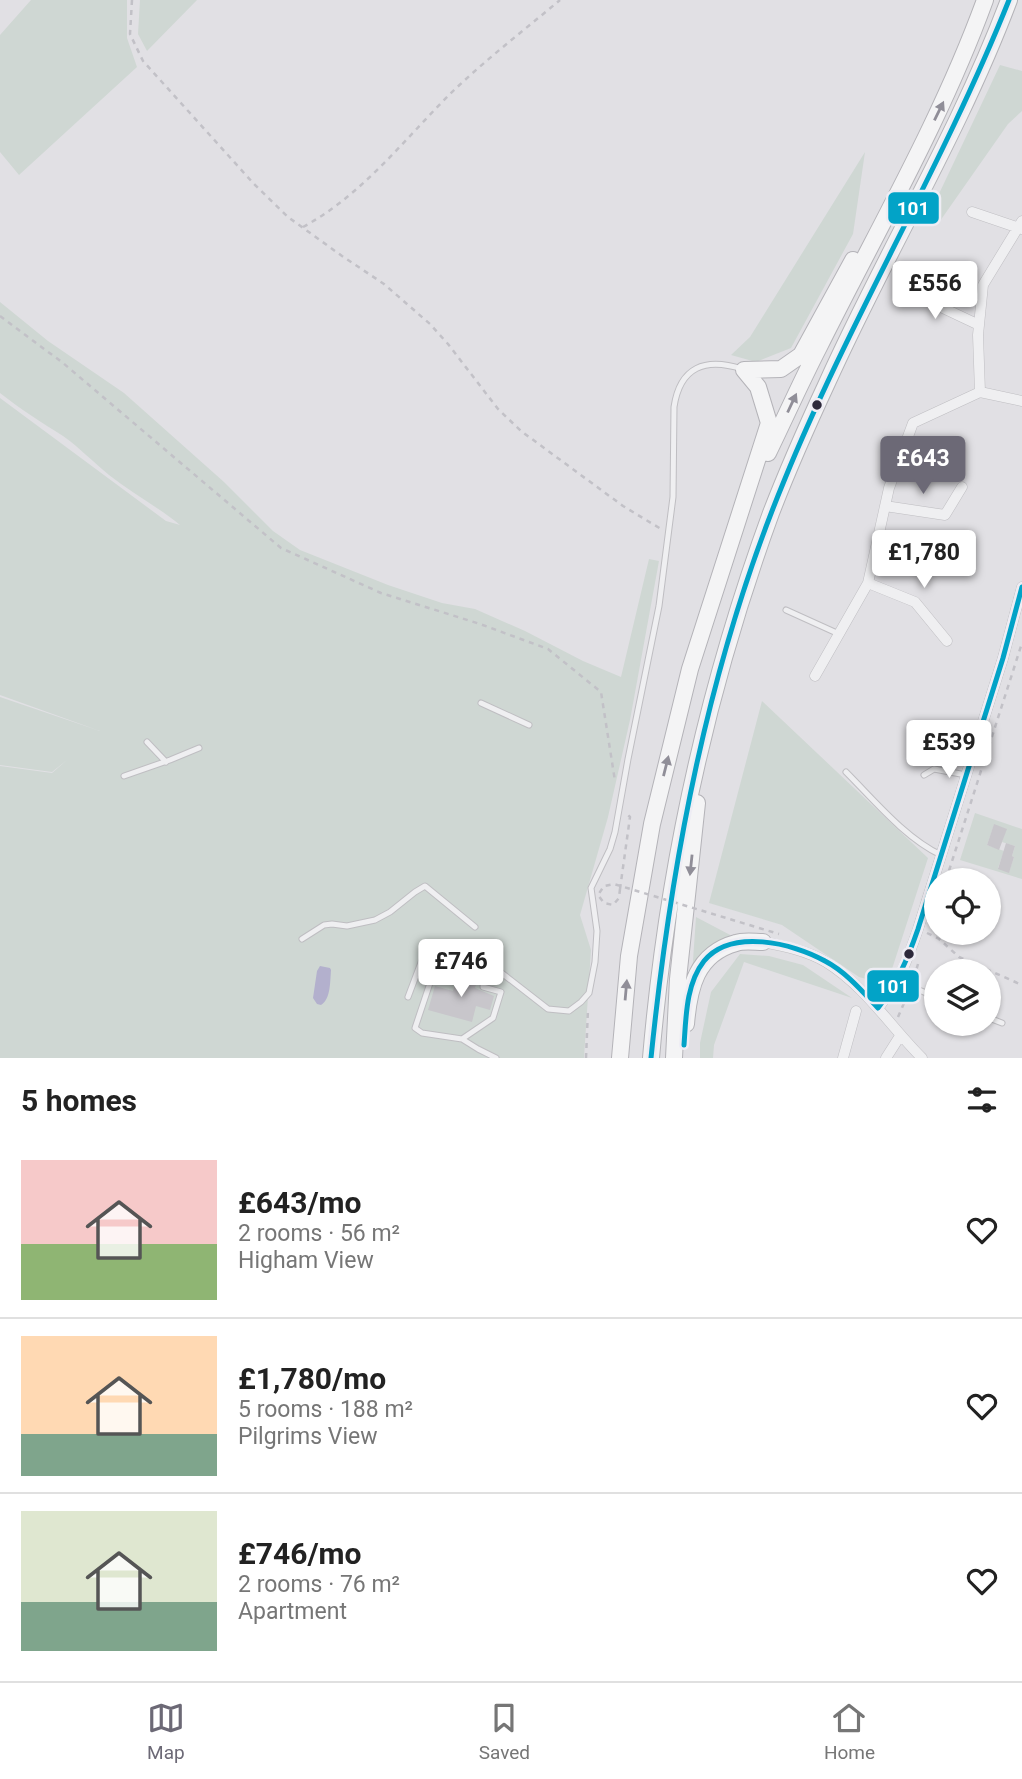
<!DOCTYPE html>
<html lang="en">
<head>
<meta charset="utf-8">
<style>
  body { margin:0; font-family:Roboto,sans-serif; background:#f2f2f2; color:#222; height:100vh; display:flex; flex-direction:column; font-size:26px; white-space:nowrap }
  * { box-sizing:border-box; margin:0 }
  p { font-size:23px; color:#767676 }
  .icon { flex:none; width:38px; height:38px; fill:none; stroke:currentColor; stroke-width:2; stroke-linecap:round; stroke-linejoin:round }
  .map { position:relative; height:1058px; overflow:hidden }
  .panel { display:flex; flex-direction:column; background:#fff; flex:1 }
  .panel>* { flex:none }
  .buttons { position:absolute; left:924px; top:868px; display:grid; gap:14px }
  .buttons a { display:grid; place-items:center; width:77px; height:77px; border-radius:50%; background:#fff; box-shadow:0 2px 5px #0004; font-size:35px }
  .price { position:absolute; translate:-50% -60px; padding:0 16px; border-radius:7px; background:#fff; color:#222; font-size:23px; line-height:46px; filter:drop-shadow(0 2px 4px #0008) }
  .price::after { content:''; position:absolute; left:50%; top:42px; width:21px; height:16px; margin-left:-10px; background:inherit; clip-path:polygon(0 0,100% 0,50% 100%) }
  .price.on { background:#6c6976; color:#fff }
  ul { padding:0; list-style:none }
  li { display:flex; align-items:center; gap:21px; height:175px; padding:0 21px }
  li+li { border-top:2px solid #e0e0e0 }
  li span { display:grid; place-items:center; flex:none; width:196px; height:140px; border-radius:0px; color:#555 }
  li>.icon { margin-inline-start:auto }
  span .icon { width:84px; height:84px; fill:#fffc; stroke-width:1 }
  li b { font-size:30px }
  h2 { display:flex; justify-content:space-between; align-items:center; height:84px; padding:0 21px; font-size:30px }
  .tab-bar { display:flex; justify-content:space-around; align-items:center; height:98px; border-top:2px solid #e0e0e0; background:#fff; font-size:19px; color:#767676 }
  .tab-bar a { display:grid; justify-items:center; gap:4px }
  .tab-bar .on { color:#6c6976 }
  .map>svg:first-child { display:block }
  .green { fill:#cfd7d3; fill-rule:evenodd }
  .water { fill:#b3b0cd }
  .building { fill:#c8c6cb }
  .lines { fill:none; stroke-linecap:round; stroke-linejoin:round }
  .service-casing { stroke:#bfbec2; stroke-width:7 }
  .minor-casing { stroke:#bfbec2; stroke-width:11 }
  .trunk-casing { stroke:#b4b3b8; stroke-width:18 }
  .path { stroke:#c2c1c7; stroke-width:2.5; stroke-dasharray:5 5; stroke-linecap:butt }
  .service { stroke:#efeff1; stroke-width:5 }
  .minor { stroke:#efeff1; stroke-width:10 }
  .trunk { stroke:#f4f4f5; stroke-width:16 }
  .path-bridge { stroke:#c2c1c7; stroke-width:2.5; stroke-dasharray:5 5; stroke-linecap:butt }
  .bus-1-casing { stroke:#eeedf4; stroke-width:10 }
  .bus-1 { stroke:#02a3c7; stroke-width:5 }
  .oneway { fill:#908e98 }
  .bus-dot { fill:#2d293b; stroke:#eeedf4; stroke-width:2.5 }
  .line-badge { stroke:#eeedf4; stroke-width:2.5 }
  .badge-label { font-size:19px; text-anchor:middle; font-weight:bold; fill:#fff }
</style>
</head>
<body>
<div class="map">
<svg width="1022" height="1058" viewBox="0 0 1022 1058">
  <rect width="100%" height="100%" fill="#e1e0e4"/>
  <!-- green -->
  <path class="green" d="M31 0H127V38L137 67 19 175 0 152V35Z
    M140 0H197L147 51 138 34Z
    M1000 65 1022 71V111L1008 124 940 221 928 217Z
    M865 152 853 234 791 348 756 362 731 355 750 337Z
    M0 302 48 341 124 393 224 482 273 531 300 550 388 585 442 603 475 609 525 631 583 661 621 677 649 559 659 561 630 720 608 817 580 915 591 950 584 1058H0V766L52 773 67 760 52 772 0 765V697L100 731 0 695V398L166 521 180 525C158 507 132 493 109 475 93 462 80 448 63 436 41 422 20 409 0 393Z
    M762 701 928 858 892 969 877 982 859 977 782 925 709 903Z
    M975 813 1022 829V879L960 860ZM994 825 1006 829 1002 842 1015 846 1012 856 1014 857 1009 872 998 868 1004 851 987 845Z
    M696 917 734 937 692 975Z
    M740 954 769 956 803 965 852 998 744 962 714 1045 713 1058H700V1043L711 992Z"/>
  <!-- water -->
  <path class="water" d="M320 966 330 968 331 970C330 981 331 999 321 1005L317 1004 313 998 317 971Z"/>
  <!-- building -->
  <path class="building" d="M994 824 1007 829 999 850 987 845Z
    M1006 843 1015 846 1012 856 1014 857 1009 873 998 869Z
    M466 974 478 977 475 988 494 996 490 1010 476 1006 472 1022 428 1010 435 986 453 991 457 978 465 980Z"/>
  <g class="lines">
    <!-- service casing -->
    <g class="service-casing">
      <path id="service" d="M786 610 839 634
        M481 703 529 725
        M147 742 166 762
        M846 772C874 800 905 838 941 855
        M924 775 934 769 966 775
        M124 776 170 760 199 748
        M302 939 324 925 332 924 347 926 375 920 390 912 415 892 425 886 475 927
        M463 943 548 1009 569 1011 581 1002 589 993 595 962 597 931 591 888 610 849 615 832 628 759 659 606 673 497 674 407C680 367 705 357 742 369
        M479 956 457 970 441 973 431 980 415 1028 422 1033 462 1039 493 1018 501 992 483 987 484 975 490 964
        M897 981 936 997
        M408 997 428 944 436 947 457 970
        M989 1018 1002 1023
        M462 1039 478 1049 496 1058"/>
    </g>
    <!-- minor casing -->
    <g class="minor-casing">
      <path id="minor" d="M972 212 1022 229
        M905 290 979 325
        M980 392 978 335 983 285 1022 221
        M885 506 945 515 962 487
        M868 583 915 602 947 641
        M815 676 868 583 889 488 913 423 980 392 1022 401
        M763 942C784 946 808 951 826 962 865 986 890 1026 922 1058
        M878 1008C900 981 907 961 918 929L1003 658 1022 587
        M843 1058 856 1011
        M886 1058 900 1036"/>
    </g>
    <!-- trunk casing -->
    <g class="trunk-casing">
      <path id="trunk" d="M744 370 781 369 801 355 853 260
        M768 453C785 418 801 382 819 347 876 232 941 121 985 0
        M686 1024C689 988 696 954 736 943 744 940 755 942 763 942
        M620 1058 629 956 652 824 690 669 769 423 758 387 744 370
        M651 1058C667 872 707 688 771 513 788 469 807 426 827 383 885 254 959 133 1009 0
        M674 1058 678 979 697 803"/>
    </g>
    <!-- path -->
    <path class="path" d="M132 0 130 34 143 61 254 184 288 217 342 256 384 284 430 324 448 344 498 409 521 431 623 506 661 529
      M303 227C362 195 403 141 450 94 484 61 523 31 560 0
      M0 316 63 363 281 548 381 593 480 624 548 649 601 692 615 781
      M946 880 1022 643
      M620 889 630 817 627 814
      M927 933 939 939 959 957 1022 985
      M914 978 918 964
      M898 1017 908 994
      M586 1058 588 1009"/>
    <!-- service -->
    <use href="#service" class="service"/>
    <!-- minor -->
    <use href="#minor" class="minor"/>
    <!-- trunk -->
    <use href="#trunk" class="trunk"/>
    <!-- path-bridge -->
    <path class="path-bridge" d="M620 889 619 898 613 905 604 903 598 895 604 886 614 884 779 934"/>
    <!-- bus-1 casing -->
    <g class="bus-1-casing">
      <path id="bus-1" d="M684 1045C686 1017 686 984 704 961 731 928 793 943 825 961 846 972 862 991 878 1008 897 984 908 958 918 929L1003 658 1022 587
        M651 1058C671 862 708 665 784 481 851 317 943 165 1009 0"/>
    </g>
    <!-- bus-1 -->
    <use href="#bus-1" class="bus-1"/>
  </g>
  <!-- one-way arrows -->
  <defs><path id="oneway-solid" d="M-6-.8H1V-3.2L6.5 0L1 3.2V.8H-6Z" transform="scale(1.75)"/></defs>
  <g class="oneway">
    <use href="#oneway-solid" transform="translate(939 111) rotate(-64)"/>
    <use href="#oneway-solid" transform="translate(792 403) rotate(-65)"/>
    <use href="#oneway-solid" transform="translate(666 766) rotate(-76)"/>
    <use href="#oneway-solid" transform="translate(691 865) rotate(96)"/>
    <use href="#oneway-solid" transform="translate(626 990) rotate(-85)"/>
  </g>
  <!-- markers -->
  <g class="bus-dot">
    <circle cx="817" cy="405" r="6"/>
    <circle cx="909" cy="954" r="6"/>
  </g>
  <g class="line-badge">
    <rect x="887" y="191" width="53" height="34" rx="7" fill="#02a3c7"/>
    <rect x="866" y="969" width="54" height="34" rx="7" fill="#02a3c7"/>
  </g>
  <g class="badge-label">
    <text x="913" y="215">101</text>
    <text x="893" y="993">101</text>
  </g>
</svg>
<div class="buttons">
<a><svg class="icon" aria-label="locate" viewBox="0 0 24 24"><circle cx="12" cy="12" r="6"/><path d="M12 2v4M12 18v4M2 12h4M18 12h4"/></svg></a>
<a><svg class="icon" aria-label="layers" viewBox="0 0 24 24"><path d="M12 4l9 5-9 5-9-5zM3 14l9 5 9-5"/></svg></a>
</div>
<b class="price" style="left:935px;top:321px">£556</b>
<b class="price on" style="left:923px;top:496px">£643</b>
<b class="price" style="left:924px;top:590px">£1,780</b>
<b class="price" style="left:949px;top:780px">£539</b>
<b class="price" style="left:461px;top:999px">£746</b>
</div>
<section class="panel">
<h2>5 homes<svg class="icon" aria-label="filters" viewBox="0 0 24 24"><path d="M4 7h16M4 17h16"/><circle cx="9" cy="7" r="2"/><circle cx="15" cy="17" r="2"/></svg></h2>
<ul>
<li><span style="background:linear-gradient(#f6c9c9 60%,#8fb573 0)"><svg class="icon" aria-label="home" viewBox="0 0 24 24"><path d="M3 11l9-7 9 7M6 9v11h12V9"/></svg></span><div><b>£643/mo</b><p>2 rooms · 56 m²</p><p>Higham View</p></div><svg class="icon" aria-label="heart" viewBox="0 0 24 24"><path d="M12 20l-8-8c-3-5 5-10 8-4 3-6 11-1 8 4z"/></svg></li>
<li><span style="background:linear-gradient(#ffd9b3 70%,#7fa58c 0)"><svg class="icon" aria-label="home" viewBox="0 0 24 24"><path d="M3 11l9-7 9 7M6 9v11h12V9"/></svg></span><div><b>£1,780/mo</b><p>5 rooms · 188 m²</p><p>Pilgrims View</p></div><svg class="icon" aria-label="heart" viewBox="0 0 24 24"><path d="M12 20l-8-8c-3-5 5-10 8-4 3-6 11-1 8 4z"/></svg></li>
<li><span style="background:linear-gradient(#dfe7d0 65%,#7fa58c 0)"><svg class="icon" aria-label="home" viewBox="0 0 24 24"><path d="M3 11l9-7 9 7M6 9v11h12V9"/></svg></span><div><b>£746/mo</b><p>2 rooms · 76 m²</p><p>Apartment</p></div><svg class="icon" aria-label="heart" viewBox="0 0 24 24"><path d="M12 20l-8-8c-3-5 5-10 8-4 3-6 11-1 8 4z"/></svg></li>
</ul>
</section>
<nav class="tab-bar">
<a class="on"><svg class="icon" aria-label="map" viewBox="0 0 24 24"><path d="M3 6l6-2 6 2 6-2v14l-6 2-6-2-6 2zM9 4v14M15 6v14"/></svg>Map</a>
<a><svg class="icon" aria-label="saved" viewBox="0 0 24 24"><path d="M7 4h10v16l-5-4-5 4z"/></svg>Saved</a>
<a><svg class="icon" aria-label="home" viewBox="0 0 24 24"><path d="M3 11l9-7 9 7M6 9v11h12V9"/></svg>Home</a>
</nav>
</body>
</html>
